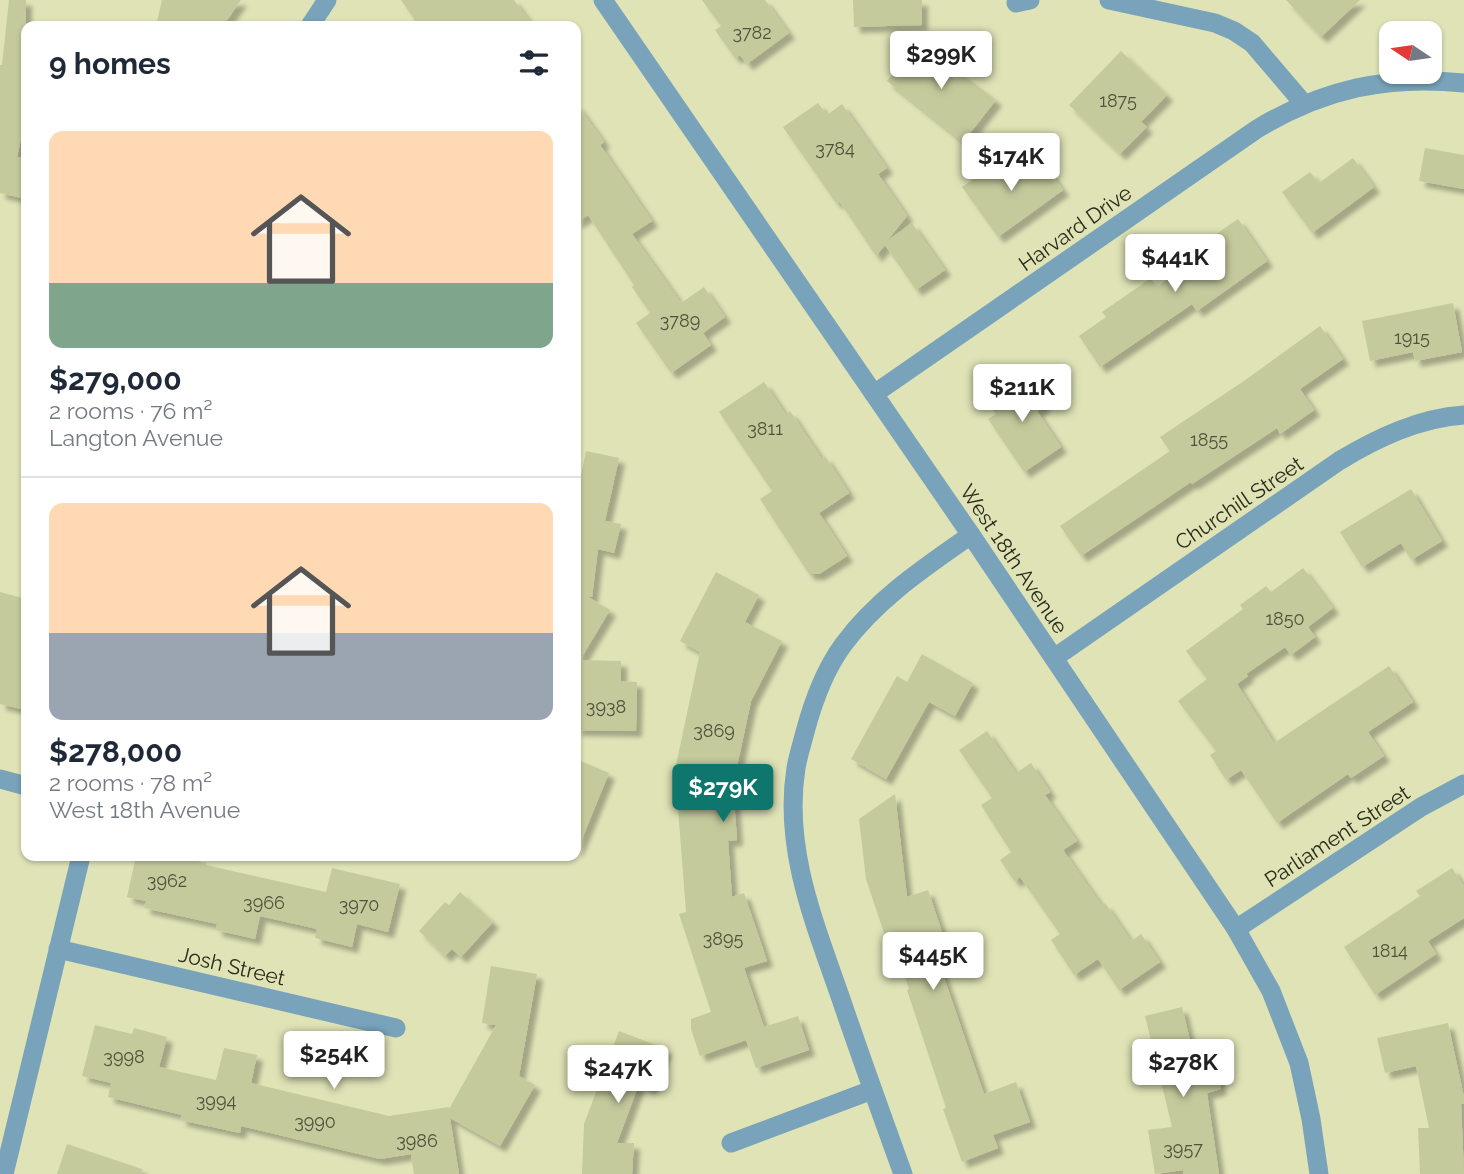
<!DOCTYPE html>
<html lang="en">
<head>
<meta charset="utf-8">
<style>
  body { margin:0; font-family:Raleway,sans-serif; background:#f2f2f3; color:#1f2937; height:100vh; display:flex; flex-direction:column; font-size:26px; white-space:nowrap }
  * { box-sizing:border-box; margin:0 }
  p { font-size:23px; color:#747a83 }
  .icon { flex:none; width:38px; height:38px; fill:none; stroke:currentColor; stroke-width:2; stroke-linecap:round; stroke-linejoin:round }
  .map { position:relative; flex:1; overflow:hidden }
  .details { position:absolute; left:21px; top:21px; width:560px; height:840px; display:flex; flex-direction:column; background:#fff; border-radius:14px; box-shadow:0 2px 5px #0004 }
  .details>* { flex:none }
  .needle { width:46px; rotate:283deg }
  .tools { position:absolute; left:1379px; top:21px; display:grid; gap:14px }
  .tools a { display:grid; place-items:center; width:63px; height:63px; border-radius:14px; background:#fff; box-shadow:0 2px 5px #0004; font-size:35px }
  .price { position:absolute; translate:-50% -60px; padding:0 16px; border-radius:7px; background:#fff; color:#222; font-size:23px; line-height:46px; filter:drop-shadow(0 2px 4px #0008) }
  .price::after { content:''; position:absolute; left:50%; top:42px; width:21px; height:16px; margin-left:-10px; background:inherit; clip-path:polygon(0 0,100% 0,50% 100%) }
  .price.active { background:#0f766e; color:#fff }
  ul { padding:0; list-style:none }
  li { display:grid; align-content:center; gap:14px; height:371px; padding:0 28px }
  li+li { border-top:2px solid #e0e1e3 }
  li span { display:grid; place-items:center; height:217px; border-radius:14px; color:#555 }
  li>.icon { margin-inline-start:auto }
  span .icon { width:126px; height:126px; fill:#fffc; stroke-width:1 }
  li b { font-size:30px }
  h2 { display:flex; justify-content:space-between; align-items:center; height:84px; padding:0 28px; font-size:30px }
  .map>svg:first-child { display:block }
  .building { fill:#c5ca9d; filter:url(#shadow) }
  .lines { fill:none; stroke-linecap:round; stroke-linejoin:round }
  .minor { stroke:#78a3ba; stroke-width:19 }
  .tertiary { stroke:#78a3ba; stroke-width:19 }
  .labels { text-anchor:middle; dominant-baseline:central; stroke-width:5; stroke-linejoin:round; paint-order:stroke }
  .number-label { font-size:18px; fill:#50533b }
  .street-label { font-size:21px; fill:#292b1a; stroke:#dfe3b6 }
</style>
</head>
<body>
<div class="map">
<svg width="1464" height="1174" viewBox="0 0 1464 1174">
  <defs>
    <filter id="shadow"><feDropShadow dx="6" dy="6" stdDeviation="2" flood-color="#0004"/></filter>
  </defs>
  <rect width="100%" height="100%" fill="#dfe3b6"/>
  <!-- building -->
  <path class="building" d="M9 0H26V116L17 157 26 159V199L0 193V65H2Z
    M162 0H241L223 26H156Z
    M401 0H514L533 26H419Z
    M702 0H765L789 33 747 64 740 55 735 58 715 30 721 26Z
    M853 0H922V25L854 27Z
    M1286 0H1360L1321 37Z
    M918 41 996 100 963 142 887 81Z
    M1121 51 1167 95 1141 122 1147 127 1120 154 1069 105Z
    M576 103 604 142 600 145 652 221 632 234 681 303 704 287 725 317 703 333 711 345 671 373 636 323 650 313 632 287 634 285 588 215 576 223Z
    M818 103 827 115 842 104 887 168 878 174 907 216 887 241 912 223 945 270 916 290 885 245 876 256 839 201 836 203 783 127Z
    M1425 148 1464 155V189L1419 181Z
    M1023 156 1033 170 1043 162 1063 190 998 237 962 187 1004 158 1009 166Z
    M1353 158 1374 187 1312 233 1282 192 1310 172 1319 183Z
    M1238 219 1267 261 1197 311 1192 304 1100 367 1079 336 1106 317 1102 312 1151 278 1157 287 1214 246 1209 239Z
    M1453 303 1462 352 1415 361 1413 352 1370 361 1362 321Z
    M1320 326 1343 359 1300 389 1314 410 1280 434 1277 428 1192 484 1191 482 1081 556 1060 526 1170 451 1160 437 1244 381Z
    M1024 375 1045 406 1037 411 1061 447 1024 472 988 419 996 414 987 400Z
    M764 382 786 415 790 411 822 459 825 456 849 493 819 513 847 556 819 574H809L760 499 772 491 719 412Z
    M586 451 619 458 605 521 621 524 614 553 598 549 592 597H588L610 610 580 660 621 661V681L637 682 636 731 576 730V500Z
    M1411 489 1442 541 1411 560 1401 543 1362 567 1340 532Z
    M1303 568 1333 608 1308 627 1315 637 1291 655 1285 647 1246 674 1248 676 1237 684 1274 743 1389 666 1413 702 1368 732 1384 756 1351 778 1348 774 1277 823 1241 770 1226 780 1210 755 1216 751 1178 701 1207 679 1186 651 1243 609 1240 605 1266 586 1271 592Z
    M716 572 759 595 745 622 782 641 751 701 733 785 737 840 728 841 732 897 744 893 767 961 744 968 764 1027 798 1016 809 1050 756 1068 746 1040 700 1056 691 1029V1019L711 1012 679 914 686 912 675 770 700 652 680 641Z
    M0 592 26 599V710L0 704Z
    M922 654 973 683 955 716 929 702 886 779 851 759 897 676 907 682Z
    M987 731 1016 773 1031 763 1050 792 1045 795 1077 841 1063 850 1102 906 1105 903 1131 941 1141 934 1160 962 1119 990 1098 959 1074 975 1051 940 1060 934 1020 877 1015 882 1000 860 1011 852 981 805 992 798 959 750Z
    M576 759 609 773 577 851H576Z
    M895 794 907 897 928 890 950 956 938 960 984 1094 1016 1082 1030 1122 993 1135 998 1148 962 1162 943 1109 946 1108 907 990 909 989 892 937 886 939 866 879 859 819Z
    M136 856H175L206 863V865L326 892 332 868 400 884 388 932 357 924 352 947 315 938 317 929 260 916 255 939 216 930 217 924 144 908 146 901 127 897Z
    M1452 868 1464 886V918L1428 941 1436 954 1375 995 1344 947 1420 896 1416 891Z
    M460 892 493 922 461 957 452 949 445 956 419 931 445 902 449 905Z
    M491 966 537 974 519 1076 535 1085 500 1146 450 1118 459 1174H414L411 1154 380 1159 241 1126 240 1133 180 1120 182 1115 108 1097 111 1083 82 1076 95 1025 132 1034 134 1028 167 1037 159 1067 216 1080 224 1048 257 1055 251 1083 389 1116 449 1107V1109L496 1025 482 1023Z
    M1182 1007 1195 1061 1213 1057 1221 1089 1207 1093 1219 1174H1184L1183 1170 1155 1174 1148 1130 1172 1127 1145 1016Z
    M1448 1023 1464 1097V1104H1461L1464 1174H1420L1418 1128H1429L1416 1066 1385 1073 1377 1038Z
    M619 1031 666 1049 650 1089 639 1084 617 1143H634L632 1174H582L584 1124Z
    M67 1144 142 1169 141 1174H57Z"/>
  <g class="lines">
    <!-- minor -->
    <path class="minor" d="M1109 0 1215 23 1234 31 1252 43 1304 104
      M1016 3 1030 0
      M310 26 327 0
      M874 394 1257 129C1323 89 1387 75 1464 83
      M1054 658 1339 461C1377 438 1419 418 1464 415
      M0 779 26 786
      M1236 929 1421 807 1464 784
      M58 949 396 1028
      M731 1143 872 1090
      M4 1174 81 856
      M903 1174C882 1116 861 1058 841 999 815 924 783 849 796 768 798 756 802 744 805 732 813 702 824 671 843 645 877 599 925 567 971 535"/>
    <!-- tertiary -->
    <path class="tertiary" d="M603 0 971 535 1236 929 1271 991 1299 1063 1311 1119 1319 1174"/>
  </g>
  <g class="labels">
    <!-- number labels -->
    <g class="number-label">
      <text x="752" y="32">3782</text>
      <text x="1118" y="100">1875</text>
      <text x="835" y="148">3784</text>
      <text x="680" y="320">3789</text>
      <text x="1412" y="337">1915</text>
      <text x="765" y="428">3811</text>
      <text x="1209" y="439">1855</text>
      <text x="1285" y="618">1850</text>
      <text x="606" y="706">3938</text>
      <text x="714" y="730">3869</text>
      <text x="167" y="880">3962</text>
      <text x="264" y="902">3966</text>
      <text x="359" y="904">3970</text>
      <text x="723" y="938">3895</text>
      <text x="1390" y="950">1814</text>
      <text x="124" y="1056">3998</text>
      <text x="216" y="1100">3994</text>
      <text x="315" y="1121">3990</text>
      <text x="417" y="1140">3986</text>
      <text x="1183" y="1148">3957</text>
    </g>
    <!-- street labels -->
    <g class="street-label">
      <text transform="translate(1075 228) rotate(-35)">Harvard Drive</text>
      <text transform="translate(1239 503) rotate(-34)">Churchill Street</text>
      <text transform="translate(1014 559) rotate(56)">West 18th Avenue</text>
      <text transform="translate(1337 836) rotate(-33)">Parliament Street</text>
      <text transform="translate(232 966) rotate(13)">Josh Street</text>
    </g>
  </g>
</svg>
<div class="tools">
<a><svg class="needle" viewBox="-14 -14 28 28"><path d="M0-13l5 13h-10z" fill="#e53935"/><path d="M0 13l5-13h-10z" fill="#747a83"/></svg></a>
</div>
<b class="price" style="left:941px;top:91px">$299K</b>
<b class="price" style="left:1011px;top:193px">$174K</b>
<b class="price" style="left:1175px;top:294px">$441K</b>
<b class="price" style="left:1022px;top:424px">$211K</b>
<b class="price active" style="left:723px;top:824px">$279K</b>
<b class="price" style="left:933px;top:992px">$445K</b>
<b class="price" style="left:334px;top:1091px">$254K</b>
<b class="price" style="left:1183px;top:1099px">$278K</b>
<b class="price" style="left:618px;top:1105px">$247K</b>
<section class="details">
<h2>9 homes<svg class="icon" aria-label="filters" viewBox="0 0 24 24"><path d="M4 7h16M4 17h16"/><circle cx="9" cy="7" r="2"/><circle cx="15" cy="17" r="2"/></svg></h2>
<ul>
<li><span style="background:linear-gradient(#ffd9b3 70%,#7fa58c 0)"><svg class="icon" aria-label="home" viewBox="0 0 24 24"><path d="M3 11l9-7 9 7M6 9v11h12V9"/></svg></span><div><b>$279,000</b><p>2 rooms · 76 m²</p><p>Langton Avenue</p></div></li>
<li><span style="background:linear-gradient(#ffd9b3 60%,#9aa5b1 0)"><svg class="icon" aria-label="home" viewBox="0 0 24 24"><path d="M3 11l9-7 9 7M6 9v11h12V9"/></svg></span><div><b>$278,000</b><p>2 rooms · 78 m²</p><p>West 18th Avenue</p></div></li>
</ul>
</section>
</div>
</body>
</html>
